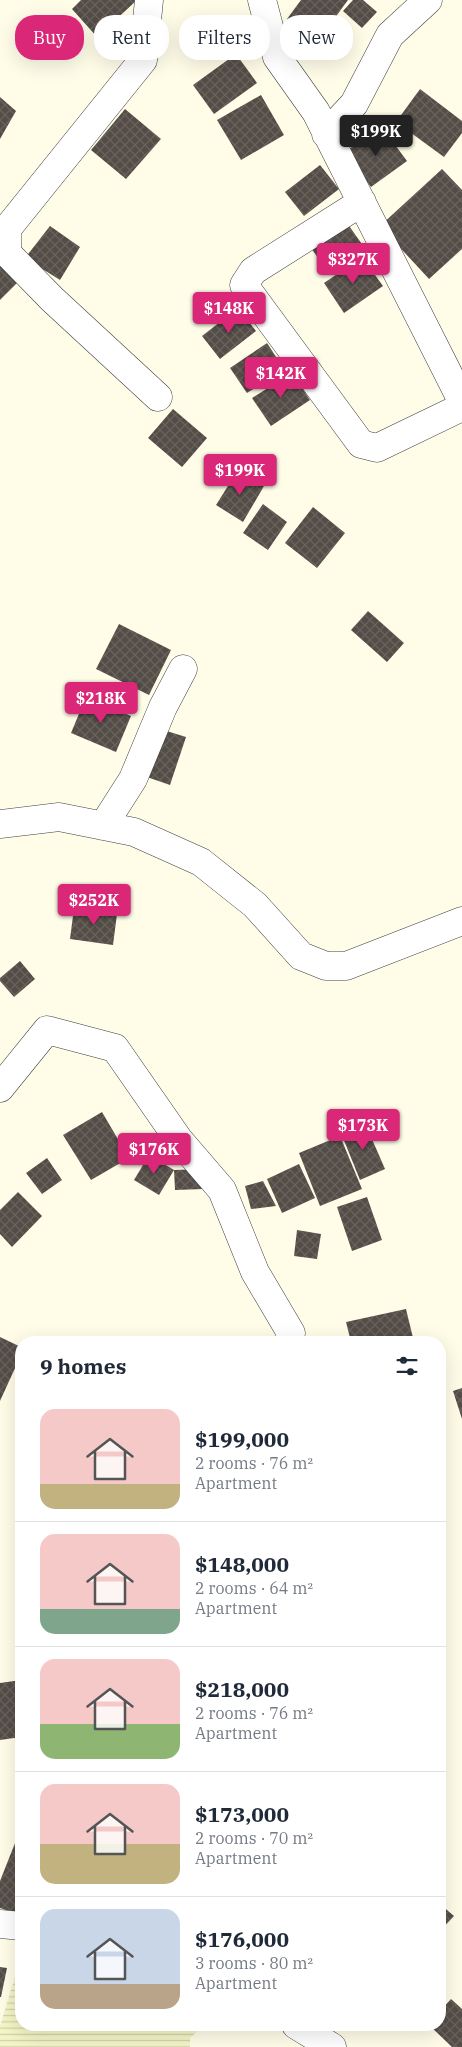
<!DOCTYPE html>
<html lang="en">
<head>
<meta charset="utf-8">
<style>
  body { margin:0; font-family:"IBM Plex Serif",serif; background:#f6f6f7; color:#1f2937; height:100vh; display:flex; flex-direction:column; font-size:19px; white-space:nowrap }
  * { box-sizing:border-box; margin:0 }
  p { font-size:16px; color:#747a83 }
  .icon { flex:none; width:28px; height:28px; fill:none; stroke:currentColor; stroke-width:2; stroke-linecap:round; stroke-linejoin:round }
  .map { position:relative; flex:1; overflow:hidden }
  .sheet { position:absolute; left:15px; top:1336px; width:431px; height:695px; display:flex; flex-direction:column; background:#fff; border-radius:20px; box-shadow:0 5px 20px #0002 }
  .sheet>* { flex:none }
  .guide { position:absolute; left:15px; top:15px; width:432px; height:45px; display:flex; gap:10px }
  .price { position:absolute; translate:-50% -42px; padding:0 11px; border-radius:5px; background:#db2777; color:#fff; font-size:16px; line-height:32px; filter:drop-shadow(0 1px 2px #0008) }
  .price::after { content:''; position:absolute; left:50%; top:30px; width:15px; height:11px; margin-left:-8px; background:inherit; clip-path:polygon(0 0,100% 0,50% 100%) }
  .price.active { background:#222; color:#fff }
  ul { padding:0; list-style:none }
  li { display:flex; align-items:center; gap:15px; height:125px; padding:0 25px }
  li+li { border-top:1px solid #e0e1e3 }
  li span { display:grid; place-items:center; flex:none; width:140px; height:100px; border-radius:15px; color:#555 }
  li>.icon { margin-inline-start:auto }
  span .icon { width:60px; height:60px; fill:#fffc; stroke-width:1 }
  li b { font-size:21px }
  h2 { display:flex; justify-content:space-between; align-items:center; height:60px; padding:0 25px; font-size:21px }
  .chip { padding:0 18px; border-radius:20px; background:#fff; box-shadow:0 5px 20px #0002; font-size:18px; line-height:45px }
  .chip.active { background:#db2777; color:#fff }
  .map>svg:first-child { display:block }
  .farmland { fill:url(#farmland-rules) }
  .building { fill:url(#building-cross-hatch) }
  .lines { fill:none; stroke-linecap:round; stroke-linejoin:round }
  .minor-casing { stroke:#3e3e3e; stroke-width:29 }
  .minor { stroke:#fff; stroke-width:28 }
</style>
</head>
<body>
<div class="map">
<svg width="462" height="2047" viewBox="0 0 462 2047">
  <defs>
    <pattern id="farmland-rules" width="6" height="5" patternUnits="userSpaceOnUse" patternTransform="scale(1.25)"><rect width="6" height="5" fill="#f4f6c7"/><path d="M0 2.5h6" fill="none" stroke="#d0d2aa"/></pattern>
    <pattern id="building-cross-hatch" width="8" height="8" patternUnits="userSpaceOnUse" patternTransform="scale(1.25)"><rect width="8" height="8" fill="#544d47"/><path d="M0 0l8 8M0 8l8-8" fill="none" stroke="#68625d"/></pattern>
  </defs>
  <rect width="100%" height="100%" fill="#fffde8"/>
  <!-- farmland -->
  <path class="farmland" d="M21 1957V2025H205L190 2038V2047H0V2026Z"/>
  <!-- building -->
  <path class="building" d="M81 0H137L97 37 72 9Z
    M301 0H348L318 41 287 19Z
    M353 0H363L377 12 362 28 343 11Z
    M236 54 257 83 214 114 193 85Z
    M420 89 462 121V133L444 157 396 122Z
    M261 95 284 135 241 160 217 120Z
    M0 97 16 111 0 139Z
    M125 109 161 139 126 179 91 150Z
    M381 126 407 161 371 187 345 152Z
    M320 165 339 189 304 216 285 192Z
    M442 169 462 190V249L429 279 380 226Z
    M347 223 364 247 328 272 311 248Z
    M50 226 80 247 60 280 25 258Z
    M362 257 383 286 344 313 324 283Z
    M0 262 20 280 0 300Z
    M238 308 256 331 220 359 202 336Z
    M267 343 284 369 247 393 230 368Z
    M292 373 310 400 271 426 252 398Z
    M173 409 207 438 182 467 148 438Z
    M238 470 264 486 243 522 216 505Z
    M263 504 287 522 268 550 243 533Z
    M313 507 345 533 317 568 285 543Z
    M368 611 404 643 387 662 351 630Z
    M119 624 171 650 149 695 96 669Z
    M86 697 131 716 116 752 71 733Z
    M157 728 186 737 170 785 141 775Z
    M74 908 117 914 113 945 70 939Z
    M20 961 35 979 14 997 0 981V978Z
    M102 1112 129 1158 91 1180 63 1135Z
    M365 1123 385 1169 360 1180 341 1133Z
    M340 1136 362 1189 320 1206 299 1153Z
    M149 1155 174 1170 159 1195 134 1180Z
    M47 1158 62 1180 42 1194 26 1173Z
    M299 1164 315 1198 282 1213 267 1179Z
    M203 1169 204 1189 175 1190 174 1170Z
    M263 1181 276 1206 251 1209 245 1186Z
    M18 1192 42 1216 12 1247 0 1234V1210Z
    M367 1197 382 1240 352 1251 337 1207Z
    M297 1230 321 1234 317 1259 294 1256Z
    M406 1309 414 1342H351L346 1322Z
    M0 1337 21 1347V1355L0 1401Z
    M462 1388V1419L453 1391Z
    M21 1680V1737L0 1740V1683Z
    M21 1828V1915L0 1908V1881Z
    M440 1904 454 1916 440 1931Z
    M0 1967 7 1968 1 1997H0Z
    M451 1999 462 2009V2047H452L429 2025H440V2011Z"/>
  <g class="lines">
    <!-- minor casing -->
    <g class="minor-casing">
      <path id="minor" d="M149 0 143 60 7 229V253L52 299 158 397
        M262 0 277 57 316 112 462 401
        M326 134 354 104 390 35 428 0
        M362 202 253 271 244 285 361 444 377 448 462 407
        M0 824 59 817 134 832 201 862 255 905 301 956 326 966H346L462 921
        M103 826 133 779 163 707 183 669
        M0 1088 47 1030 115 1048 179 1140 222 1190 255 1272 291 1333 288 1342
        M0 1924 21 1926
        M296 2025 332 2047"/>
    </g>
    <!-- minor -->
    <use href="#minor" class="minor"/>
  </g>
</svg>
<b class="price active" style="left:376px;top:157px">$199K</b>
<b class="price" style="left:353px;top:285px">$327K</b>
<b class="price" style="left:229px;top:334px">$148K</b>
<b class="price" style="left:281px;top:399px">$142K</b>
<b class="price" style="left:240px;top:496px">$199K</b>
<b class="price" style="left:101px;top:724px">$218K</b>
<b class="price" style="left:94px;top:926px">$252K</b>
<b class="price" style="left:363px;top:1151px">$173K</b>
<b class="price" style="left:154px;top:1175px">$176K</b>
<div class="guide">
<a class="chip active">Buy</a>
<a class="chip">Rent</a>
<a class="chip">Filters</a>
<a class="chip">New</a>
</div>
<section class="sheet">
<h2>9 homes<svg class="icon" aria-label="filters" viewBox="0 0 24 24"><path d="M4 7h16M4 17h16"/><circle cx="9" cy="7" r="2"/><circle cx="15" cy="17" r="2"/></svg></h2>
<ul>
<li><span style="background:linear-gradient(#f6c9c9 75%,#c2b280 0)"><svg class="icon" aria-label="home" viewBox="0 0 24 24"><path d="M3 11l9-7 9 7M6 9v11h12V9"/></svg></span><div><b>$199,000</b><p>2 rooms · 76 m²</p><p>Apartment</p></div></li>
<li><span style="background:linear-gradient(#f6c9c9 75%,#7fa58c 0)"><svg class="icon" aria-label="home" viewBox="0 0 24 24"><path d="M3 11l9-7 9 7M6 9v11h12V9"/></svg></span><div><b>$148,000</b><p>2 rooms · 64 m²</p><p>Apartment</p></div></li>
<li><span style="background:linear-gradient(#f6c9c9 65%,#8fb573 0)"><svg class="icon" aria-label="home" viewBox="0 0 24 24"><path d="M3 11l9-7 9 7M6 9v11h12V9"/></svg></span><div><b>$218,000</b><p>2 rooms · 76 m²</p><p>Apartment</p></div></li>
<li><span style="background:linear-gradient(#f6c9c9 60%,#c2b280 0)"><svg class="icon" aria-label="home" viewBox="0 0 24 24"><path d="M3 11l9-7 9 7M6 9v11h12V9"/></svg></span><div><b>$173,000</b><p>2 rooms · 70 m²</p><p>Apartment</p></div></li>
<li><span style="background:linear-gradient(#c9d6e8 75%,#b9a48a 0)"><svg class="icon" aria-label="home" viewBox="0 0 24 24"><path d="M3 11l9-7 9 7M6 9v11h12V9"/></svg></span><div><b>$176,000</b><p>3 rooms · 80 m²</p><p>Apartment</p></div></li>
</ul>
</section>
</div>
</body>
</html>
